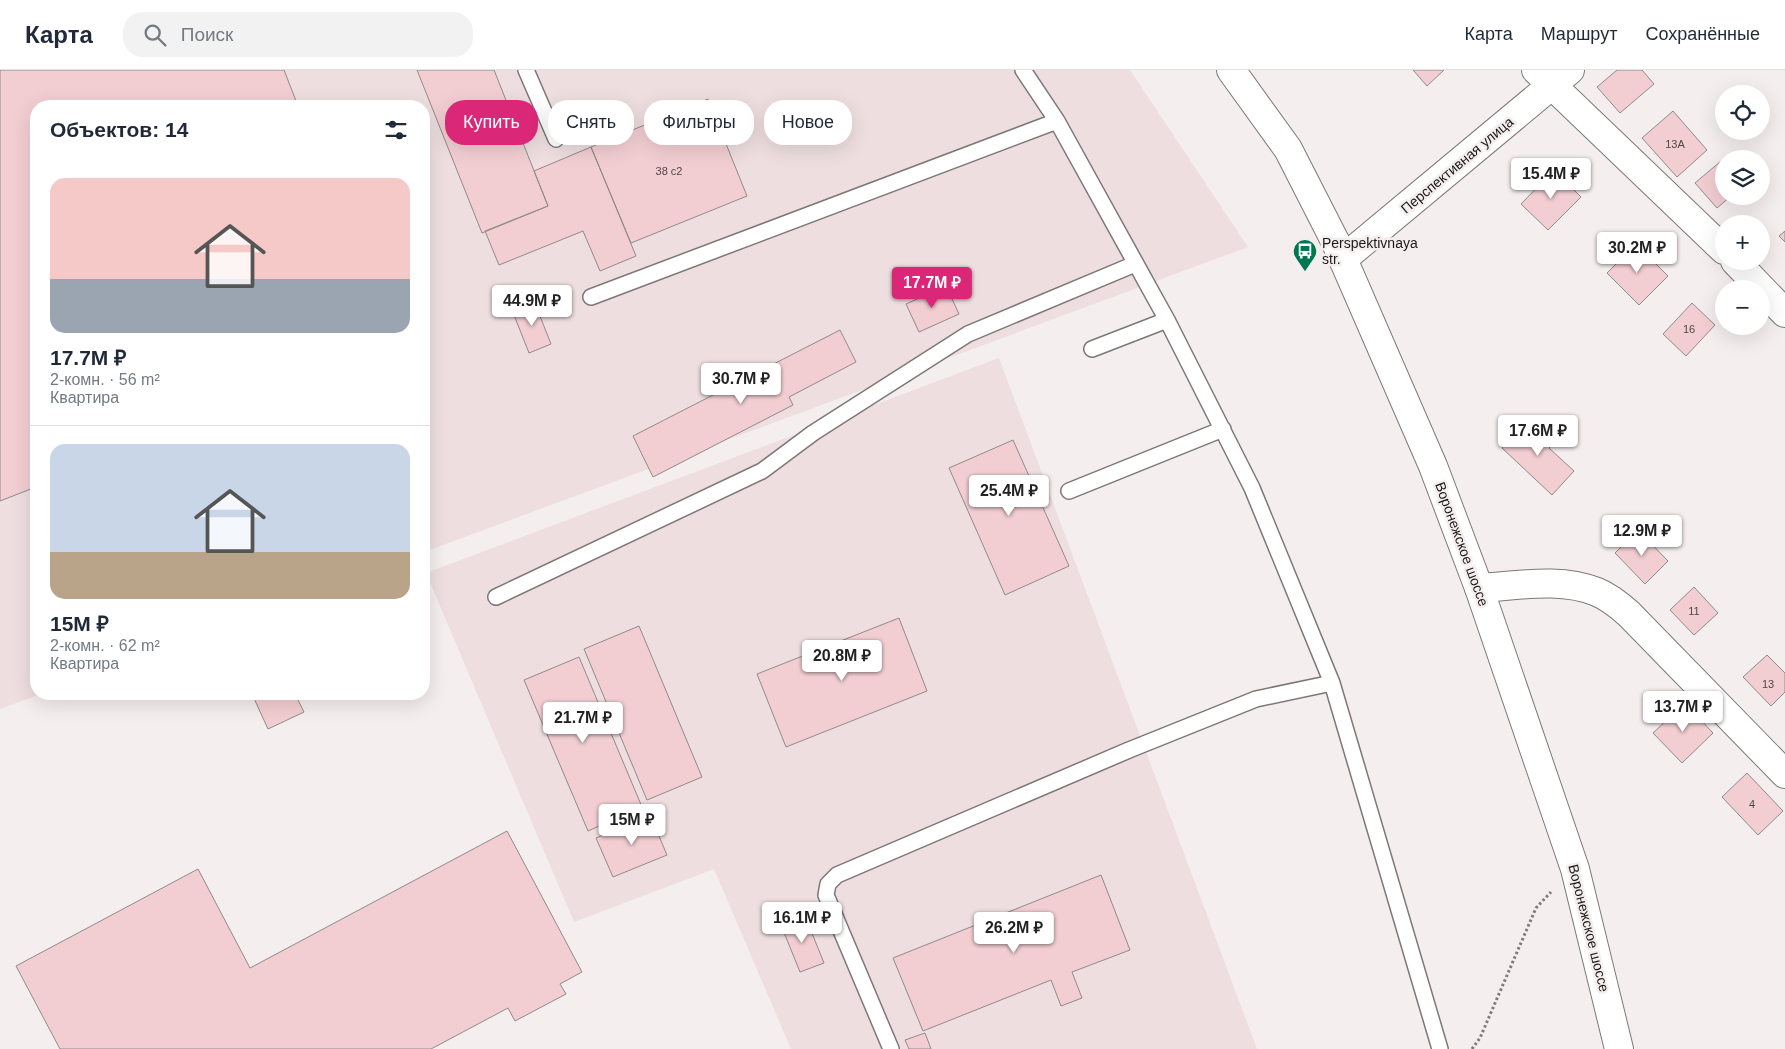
<!DOCTYPE html>
<html lang="ru">
<head>
<meta charset="utf-8">
<style>
  body { margin:0; font-family:Arial,sans-serif; background:#f2f2f3; color:#1f2937; height:100vh; display:flex; flex-direction:column; font-size:19px; white-space:nowrap }
  * { box-sizing:border-box; margin:0 }
  p { font-size:16px; color:#747a83 }
  .icon { flex:none; width:28px; height:28px; fill:none; stroke:currentColor; stroke-width:2; stroke-linecap:round; stroke-linejoin:round }
  .map { position:relative; flex:1; overflow:hidden }
  .drawer { position:absolute; left:30px; top:30px; width:400px; height:600px; display:flex; flex-direction:column; background:#fff; border-radius:20px; box-shadow:0 5px 20px #0002 }
  .drawer>* { flex:none }
  .banner { position:absolute; left:445px; top:30px; width:475px; height:45px; display:flex; gap:10px }
  .tools { position:absolute; left:1715px; top:15px; display:grid; gap:10px }
  .tools a { display:grid; place-items:center; width:55px; height:55px; border-radius:50%; background:#fff; box-shadow:0 5px 20px #0002; font-size:25px }
  .price { position:absolute; translate:-50% -42px; padding:0 11px; border-radius:5px; background:#fff; color:#222; font-size:16px; line-height:32px; filter:drop-shadow(0 1px 2px #0008) }
  .price::after { content:''; position:absolute; left:50%; top:30px; width:15px; height:11px; margin-left:-8px; background:inherit; clip-path:polygon(0 0,100% 0,50% 100%) }
  .price.selected { background:#db2777; color:#fff }
  ul { padding:0; list-style:none }
  li { display:grid; align-content:center; gap:10px; height:265px; padding:0 20px }
  li+li { border-top:1px solid #e0e1e3 }
  li span { display:grid; place-items:center; height:155px; border-radius:15px; color:#555 }
  li>.icon { margin-inline-start:auto }
  span .icon { width:90px; height:90px; fill:#fffc; stroke-width:1 }
  li b { font-size:21px }
  h2 { display:flex; justify-content:space-between; align-items:center; height:60px; padding:0 20px; font-size:21px }
  .chip { padding:0 18px; border-radius:20px; background:#fff; box-shadow:0 5px 20px #0002; font-size:18px; line-height:45px }
  .chip.selected { background:#db2777; color:#fff }
  header { display:flex; align-items:center; gap:30px; box-sizing:border-box; height:70px; padding:0 25px; background:#fff; border-bottom:1px solid #e0e1e3 }
  header strong { font-size:24px }
  nav { display:flex; gap:28px; margin-inline-start:auto; font-size:18px }
  .search { width:350px; height:45px; background:#f2f2f3; display:flex; align-items:center; gap:12px; box-sizing:border-box; padding:0 18px; border-radius:20px; color:#747a83; font-size:19px }
  .map>svg:first-child { display:block }
  .built { fill:#eedee0 }
  .building { fill:#f2ced2; stroke:#918a8a }
  .lines { fill:none; stroke-linecap:round; stroke-linejoin:round }
  .lane-casing { stroke:#7e7778; stroke-width:18 }
  .street-casing { stroke:#7e7778; stroke-width:30 }
  .secondary-casing { stroke:#7e7778; stroke-width:30 }
  .path { stroke:#807b7b; stroke-width:3; stroke-dasharray:2.5 2.5; stroke-linecap:butt }
  .lane { stroke:#fff; stroke-width:15 }
  .street { stroke:#fff; stroke-width:28 }
  .secondary { stroke:#fff; stroke-width:28 }
  .labels { text-anchor:middle; dominant-baseline:central; stroke-width:5; stroke-linejoin:round; paint-order:stroke }
  .number-label { font-size:11px; fill:#514647 }
  .street-label { font-size:14px; fill:#1b1919; stroke:#f5eeee }
  .poi-label { font-size:14px; fill:#1b1919; stroke:#f5eeee; text-anchor:start }
</style>
</head>
<body>
<header>
<strong>Карта</strong>
<div class="search"><svg class="icon" aria-label="search" viewBox="0 0 24 24"><circle cx="10" cy="10" r="6"/><path d="M15 15l6 6"/></svg>Поиск</div>
<nav><a>Карта</a><a>Маршрут</a><a>Сохранённые</a></nav>
</header>
<div class="map">
<svg width="1785" height="979" viewBox="0 0 1785 979">
  <rect width="100%" height="100%" fill="#f5eeee"/>
  <!-- built -->
  <path class="built" d="M0 0H1130L1248 177 424 482V36H36V624H41L0 639Z
    M999 288 1257 979H791L714 799 574 852 426 503Z"/>
  <!-- building -->
  <path class="building" d="M0 0H284L298 36H36V417L0 431Z
    M417 0H494L548 136 482 163Z
    M1413 0H1444L1427 16Z
    M1617 0H1642L1654 14 1620 43 1597 17Z
    M708 29 747 126 631 173 591 77Z
    M1673 41 1707 80 1677 107 1642 68Z
    M591 77 636 186 600 201 583 161 499 195 485 161 548 136 534 101Z
    M1727 86 1729 89H1724V126H1731L1717 138 1695 113Z
    M1554 100 1581 127 1548 160 1521 134Z
    M1785 161V172L1779 166Z
    M1636 174 1668 206 1639 235 1607 203Z
    M946 216 959 244 919 262 906 234Z
    M534 231 551 274 529 283 512 240Z
    M1692 233 1715 255 1686 286 1663 264Z
    M840 260 856 292 789 327 793 335 653 407 633 366Z
    M1530 348 1555 372 1549 378 1574 401 1552 425 1502 378Z
    M1013 370 1069 496 1005 525 949 398Z
    M1638 460 1668 491 1645 514 1615 483Z
    M1694 517 1718 543 1694 565 1670 540Z
    M899 548 927 621 786 677 757 604Z
    M639 556 702 707 647 730 584 579Z
    M1767 585 1785 603V622L1771 636 1743 607Z
    M579 587 642 737 588 761 524 610Z
    M252 624H295L304 642 268 659Z
    M1685 633 1713 663 1682 693 1653 663Z
    M1747 703 1783 741 1758 765 1722 727Z
    M650 745 667 785 613 807 596 768Z
    M507 761 582 902 560 914 566 924 515 951 508 938 431 979H60L16 896 198 799 250 898Z
    M1101 805 1130 880 1072 902 1082 928 1061 936 1051 910 923 961 893 888Z
    M805 846 824 893 800 902 781 855Z
    M925 963 931 979H909L905 970Z"/>
  <g class="lines">
    <!-- lane casing -->
    <g class="lane-casing">
      <path id="lane" d="M526 0 556 69
        M1023 0 1057 51 1167 250 1252 418 1332 613 1440 979
        M591 227 1057 51
        M1092 279 1167 250
        M1069 421 1223 359
        M496 527 762 401 813 363 968 264 1135 194
        M891 979 826 825 828 814 837 805 1129 680 1256 629 1332 613"/>
    </g>
    <!-- street casing -->
    <g class="street-casing">
      <path id="street" d="M1536 0 1724 180
        M1343 189 1570 0
        M1735 191 1785 243
        M1479 518C1517 516 1560 507 1597 522 1609 527 1619 535 1629 544L1785 704"/>
    </g>
    <!-- secondary casing -->
    <g class="secondary-casing">
      <path id="secondary" d="M1231 0 1288 79 1336 173 1433 396 1479 518 1575 799 1619 979"/>
    </g>
    <!-- path -->
    <path class="path" d="M1472 979 1480 968 1536 838 1551 822"/>
    <!-- lane -->
    <use href="#lane" class="lane"/>
    <!-- street -->
    <use href="#street" class="street"/>
    <!-- secondary -->
    <use href="#secondary" class="secondary"/>
  </g>
  <!-- icons -->
  <defs>
    <g id="bus-pin" transform="scale(1.25)"><path d="M0 17L-7.5 6A9.5 9.5 0 1 1 7.5 6Z" fill="#007753" stroke="#f5eeee"/><path d="M-5-6H5V4H4V6H2V4H-2V6H-4V4H-5ZM-3.5-4V0h7V-4ZM-3.5 1.2v1.5H-2V1.2ZM2 1.2v1.5H3.5V1.2Z" fill="#fff"/></g>
  </defs>
  <g fill-rule="evenodd">
    <use href="#bus-pin" x="1305" y="181"/>
  </g>
  <g class="labels">
    <!-- number labels -->
    <g class="number-label">
      <text x="1675" y="74">13А</text>
      <text x="669" y="101">38 с2</text>
      <text x="1689" y="259">16</text>
      <text x="1694" y="541">11</text>
      <text x="1768" y="614">13</text>
      <text x="1752" y="734">4</text>
    </g>
    <!-- street labels -->
    <g class="street-label">
      <text transform="translate(1457 95) rotate(-40)">Перспективная улица</text>
      <text transform="translate(1462 474) rotate(70)">Воронежское шоссе</text>
      <text transform="translate(1589 858) rotate(76)">Воронежское шоссе</text>
    </g>
    <!-- poi labels -->
    <g class="poi-label">
      <text x="1322" y="173">Perspektivnaya<tspan x="1322" dy="16">str.</tspan></text>
    </g>
  </g>
</svg>
<div class="tools">
<a><svg class="icon" aria-label="locate" viewBox="0 0 24 24"><circle cx="12" cy="12" r="6"/><path d="M12 2v4M12 18v4M2 12h4M18 12h4"/></svg></a>
<a><svg class="icon" aria-label="layers" viewBox="0 0 24 24"><path d="M12 4l9 5-9 5-9-5zM3 14l9 5 9-5"/></svg></a>
<a>+</a>
<a>−</a>
</div>
<b class="price" style="left:1551px;top:130px">15.4M ₽</b>
<b class="price" style="left:1637px;top:204px">30.2M ₽</b>
<b class="price selected" style="left:932px;top:239px">17.7M ₽</b>
<b class="price" style="left:532px;top:257px">44.9M ₽</b>
<b class="price" style="left:741px;top:335px">30.7M ₽</b>
<b class="price" style="left:1538px;top:387px">17.6M ₽</b>
<b class="price" style="left:1009px;top:447px">25.4M ₽</b>
<b class="price" style="left:1642px;top:487px">12.9M ₽</b>
<b class="price" style="left:842px;top:612px">20.8M ₽</b>
<b class="price" style="left:1683px;top:663px">13.7M ₽</b>
<b class="price" style="left:583px;top:674px">21.7M ₽</b>
<b class="price" style="left:632px;top:776px">15M ₽</b>
<b class="price" style="left:802px;top:874px">16.1M ₽</b>
<b class="price" style="left:1014px;top:884px">26.2M ₽</b>
<div class="banner">
<a class="chip selected">Купить</a>
<a class="chip">Снять</a>
<a class="chip">Фильтры</a>
<a class="chip">Новое</a>
</div>
<section class="drawer">
<h2>Объектов: 14<svg class="icon" aria-label="filters" viewBox="0 0 24 24"><path d="M4 7h16M4 17h16"/><circle cx="9" cy="7" r="2"/><circle cx="15" cy="17" r="2"/></svg></h2>
<ul>
<li><span style="background:linear-gradient(#f6c9c9 65%,#9aa5b1 0)"><svg class="icon" aria-label="home" viewBox="0 0 24 24"><path d="M3 11l9-7 9 7M6 9v11h12V9"/></svg></span><div><b>17.7M ₽</b><p>2-комн. · 56 m²</p><p>Квартира</p></div></li>
<li><span style="background:linear-gradient(#c9d6e8 70%,#b9a48a 0)"><svg class="icon" aria-label="home" viewBox="0 0 24 24"><path d="M3 11l9-7 9 7M6 9v11h12V9"/></svg></span><div><b>15M ₽</b><p>2-комн. · 62 m²</p><p>Квартира</p></div></li>
</ul>
</section>
</div>
</body>
</html>
